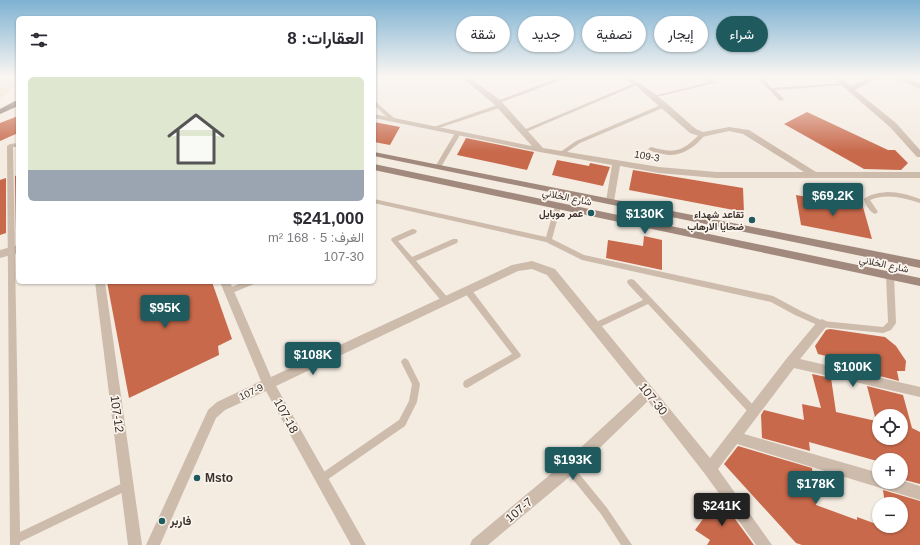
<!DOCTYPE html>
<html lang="ar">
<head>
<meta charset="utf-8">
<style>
  body { margin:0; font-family:Helvetica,Vazirmatn,sans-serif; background:#f7f7f7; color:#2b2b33; direction:rtl; height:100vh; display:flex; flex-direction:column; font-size:15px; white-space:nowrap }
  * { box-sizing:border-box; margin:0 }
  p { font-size:13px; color:#7c7c81 }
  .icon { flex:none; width:22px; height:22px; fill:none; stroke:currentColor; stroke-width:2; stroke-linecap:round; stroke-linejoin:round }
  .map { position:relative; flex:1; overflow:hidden; direction:ltr }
  .sheet { position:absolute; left:16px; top:16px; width:360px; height:268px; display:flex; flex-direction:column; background:#fff; border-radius:6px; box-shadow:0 1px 3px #0004; direction:rtl }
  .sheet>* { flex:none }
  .banner { position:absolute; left:388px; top:16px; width:380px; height:36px; direction:rtl; display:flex; gap:8px }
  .fabs { position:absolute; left:872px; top:409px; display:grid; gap:8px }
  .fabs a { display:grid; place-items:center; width:36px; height:36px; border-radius:50%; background:#fff; box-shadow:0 1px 3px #0004; font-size:20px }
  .price { position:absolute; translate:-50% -34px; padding:0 9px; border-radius:4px; background:#1f5a5e; color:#fff; font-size:13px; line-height:26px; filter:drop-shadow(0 1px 2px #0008) }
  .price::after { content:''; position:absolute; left:50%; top:24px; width:12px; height:9px; margin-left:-6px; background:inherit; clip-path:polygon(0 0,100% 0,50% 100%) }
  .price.current { background:#222; color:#fff }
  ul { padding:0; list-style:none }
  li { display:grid; align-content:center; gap:8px; height:212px; padding:0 12px }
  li+li { border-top:1px solid #e1e1e2 }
  li span { display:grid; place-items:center; height:124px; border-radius:6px; color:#555 }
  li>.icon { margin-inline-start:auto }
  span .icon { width:72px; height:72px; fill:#fffc; stroke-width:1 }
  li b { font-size:17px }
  h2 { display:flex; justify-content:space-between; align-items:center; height:48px; padding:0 12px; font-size:17px }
  .tag { padding:0 14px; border-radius:18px; background:#fff; box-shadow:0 1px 3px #0004; font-size:14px; line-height:36px }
  .tag.current { background:#1f5a5e; color:#fff }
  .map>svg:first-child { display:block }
  .plaza { fill:#ecdcc8 }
  .building { fill:#c8694b; fill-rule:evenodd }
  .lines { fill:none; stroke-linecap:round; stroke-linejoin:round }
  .lane { fill:#cdbbac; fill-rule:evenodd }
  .street { fill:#cdbbac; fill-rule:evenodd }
  .secondary { fill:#a18a7d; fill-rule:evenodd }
  .primary { fill:#7d675c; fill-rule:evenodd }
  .poi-dot { fill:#1f5a5e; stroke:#fbf5ee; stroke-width:1.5 }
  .labels { text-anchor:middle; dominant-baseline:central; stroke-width:3.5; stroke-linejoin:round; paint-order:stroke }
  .street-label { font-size:10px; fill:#3b302b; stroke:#fbf5ee }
  .poi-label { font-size:10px; font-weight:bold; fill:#3b302b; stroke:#fbf5ee; text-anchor:end }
  .near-street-label { font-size:12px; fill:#3b302b; stroke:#fbf5ee }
  .near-poi-label { font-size:12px; font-weight:bold; fill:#3b302b; stroke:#fbf5ee; text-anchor:start }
</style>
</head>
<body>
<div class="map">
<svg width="920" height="545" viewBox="0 0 920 545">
  <rect width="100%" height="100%" fill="#f4ebe1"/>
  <!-- plaza -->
  <path class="plaza" d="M0 76H13L15 78 14 85 8 93 0 98Z"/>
  <!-- building -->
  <path class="building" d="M807 112 888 150H895L908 163 901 170 864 169 784 124Z
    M18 116V133L0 141V123Z
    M374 122 400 127 390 145 374 142Z
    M466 138 534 152 527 170 457 155Z
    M557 160 589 166 590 163 610 167 603 186 552 175Z
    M633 170 743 188 744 212 629 190Z
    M18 175V229L16 230 15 176Z
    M6 178V233L0 235V180Z
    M796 195 863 207 872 239 801 225Z
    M644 236 662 240V270L606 258 608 240 643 246Z
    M107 282H212L232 339 218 346 219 355 129 398Z
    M830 329 885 337 896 346 906 361 905 371H897L899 381 864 372 862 365 818 354 815 346 826 330Z
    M812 374 831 378 836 412 876 421 867 386 903 395 912 428 920 432V484L901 479V460H879V471L877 461 852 454 809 442 810 451 762 438 761 415 764 410 804 420 802 404 821 408ZM879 416H901V438H879Z
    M738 446 812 468 816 505 857 520V517L890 529V526H901V504H885L883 490 920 501V545H802L796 543 724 464Z
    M719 497 754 545H707L710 540 695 530Z"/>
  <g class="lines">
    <!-- lane -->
    <path class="lane" d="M561 76H565L566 78 499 103 494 102 561 77Z
      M700 76H705L715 83 652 98 650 97 709 82Z
      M756 76H760L772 88 845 83 847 84 845 85 775 90 784 99 781 101 779 100Z
      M635 83 639 84 526 132H522L521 131Z
      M374 100 395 119V121H391L374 105Z
      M500 104 503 106 502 107 436 129H432L431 128Z
      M663 104 665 105V107L580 143 564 154H560L559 153 576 141Z
      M458 131 461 133 441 167 440 168H436L435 167 455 133Z
      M702 133 705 135C694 148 680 158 663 154 658 153 652 152 648 149L651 147C666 151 677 154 690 143 694 140 697 136 702 133Z
      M18 143V147H13L20 532 127 481 130 483 132 486 130 489 20 542V545H10L7 146 10 144Z
      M887 192C899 192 909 195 920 199V203C903 198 888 193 870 200L878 212 875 214C870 212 865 205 864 199 870 194 879 193 887 192Z
      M374 199 546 237 555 206 558 204 561 206 552 239 584 255 773 296 801 311 823 321 883 327 888 322 886 276 888 274H892L894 276 896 323 891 330 883 333 822 327 795 315 771 302 582 260 546 242 374 203Z
      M412 229H414L417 231 416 233 398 241 412 257 453 239H457L458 241 457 243 416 261 449 299 450 301 449 303H443L391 240 392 238Z
      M631 279 634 280 756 408 757 411 756 414 753 415 750 414 648 304 598 328 595 329 592 328 591 326 592 324 643 300 628 284 627 282 628 280Z
      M244 282H255L254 284 232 293H226L225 291 226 289Z
      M468 288 471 289 521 355 520 357 467 388 464 387 463 384 464 381 512 354 465 293 464 291 465 289Z
      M405 358 408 360 420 384 417 402 405 426 324 482 321 484 318 482 316 479 318 476 399 420 409 401 412 384 401 362 402 360Z
      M569 463 572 465 607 508 632 545H621L601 514 566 471 564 468 566 465Z"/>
    <!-- street -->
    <path class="street" d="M460 76H467L500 100 543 148 659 167 716 172H804L743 134 729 131 702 137 690 133 635 85 618 76C638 74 679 115 696 129L703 132 729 127 749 130 816 172H920V178H716L659 173 620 166 614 201 610 204 606 201 612 165 540 152 374 118V114L532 146 494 104Z
      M831 76H838L851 86 873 76H881L855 90 896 123 920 150V157H917L890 127Z
      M892 76H900L920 84V89Z
      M18 245V253L0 258V250Z
      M532 261 555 269 710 458 787 358 818 321 822 319 826 321 827 324 826 327 800 359 920 387V397L794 368 744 434 879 473V482H901V480L920 486V500L737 444 718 469 772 545H756L705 474 648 401 574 473 488 545H470L472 540 564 463 641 392 547 275 532 269 518 271 276 386 366 545H351L266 391 225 410 216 418 160 545H146L208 410 217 402 261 381 220 282H230L271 377 512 265Z
      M95 282H105L142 545H128Z"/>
    <!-- secondary -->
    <path class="secondary" d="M374 152 920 260V268L374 156Z
      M374 164 920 278V286L374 170Z"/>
    <!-- primary -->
    <path class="primary" d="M15 101H18V106L0 114V109Z"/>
  </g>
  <!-- sky -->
  <linearGradient id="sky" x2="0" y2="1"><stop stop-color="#7eb2d2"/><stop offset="0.5" stop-color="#faf6f2"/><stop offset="1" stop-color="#faf6f2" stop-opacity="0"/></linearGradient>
  <rect width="920" height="152" fill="url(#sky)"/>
  <!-- markers -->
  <g class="poi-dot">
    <circle cx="591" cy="213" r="4"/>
    <circle cx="752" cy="220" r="4"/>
    <circle cx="197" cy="478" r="4"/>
    <circle cx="162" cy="521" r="4"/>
  </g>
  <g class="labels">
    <!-- street labels -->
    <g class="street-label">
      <text transform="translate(647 156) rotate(10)">109-3</text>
      <text transform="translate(567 197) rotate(12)">شارع الخلاني</text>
      <text transform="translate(884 264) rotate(12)">شارع الخلاني</text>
      <text transform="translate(251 392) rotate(-25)">107-9</text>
    </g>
    <!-- poi labels -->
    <g class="poi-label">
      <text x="583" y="213">عمر موبايل</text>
      <text x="744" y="214">تقاعد شهداء<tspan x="744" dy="12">ضحايا الارهاب</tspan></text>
    </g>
    <!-- near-street labels -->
    <g class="near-street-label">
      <text transform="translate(653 399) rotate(51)">107-30</text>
      <text transform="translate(117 414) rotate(82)">107-12</text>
      <text transform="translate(286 416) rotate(61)">107-18</text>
      <text transform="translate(519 510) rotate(-40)">107-7</text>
    </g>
    <!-- near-poi labels -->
    <g class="near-poi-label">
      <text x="205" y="478">Msto</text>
      <text x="170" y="521">فاربر</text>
    </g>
  </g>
</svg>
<div class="fabs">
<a><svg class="icon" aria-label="locate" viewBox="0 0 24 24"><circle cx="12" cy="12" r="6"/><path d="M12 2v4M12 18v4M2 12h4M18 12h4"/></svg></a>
<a>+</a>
<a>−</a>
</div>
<b class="price" style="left:833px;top:217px">$69.2K</b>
<b class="price" style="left:645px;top:235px">$130K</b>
<b class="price" style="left:165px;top:329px">$95K</b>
<b class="price" style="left:313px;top:376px">$108K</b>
<b class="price" style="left:853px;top:388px">$100K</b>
<b class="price" style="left:573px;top:481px">$193K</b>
<b class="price" style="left:816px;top:505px">$178K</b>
<b class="price current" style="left:722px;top:527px">$241K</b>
<div class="banner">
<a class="tag current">شراء</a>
<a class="tag">إيجار</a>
<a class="tag">تصفية</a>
<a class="tag">جديد</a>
<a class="tag">شقة</a>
</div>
<section class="sheet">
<h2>العقارات: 8<svg class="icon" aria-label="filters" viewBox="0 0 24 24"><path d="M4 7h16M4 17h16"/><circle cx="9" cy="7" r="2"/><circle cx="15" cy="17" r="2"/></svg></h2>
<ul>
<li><span style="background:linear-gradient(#dfe7d0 75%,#9aa5b1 0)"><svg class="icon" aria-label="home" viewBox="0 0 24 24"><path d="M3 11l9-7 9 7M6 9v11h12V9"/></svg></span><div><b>$241,000</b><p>الغرف: 5 · 168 m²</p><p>107-30</p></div></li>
</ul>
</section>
</div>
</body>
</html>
